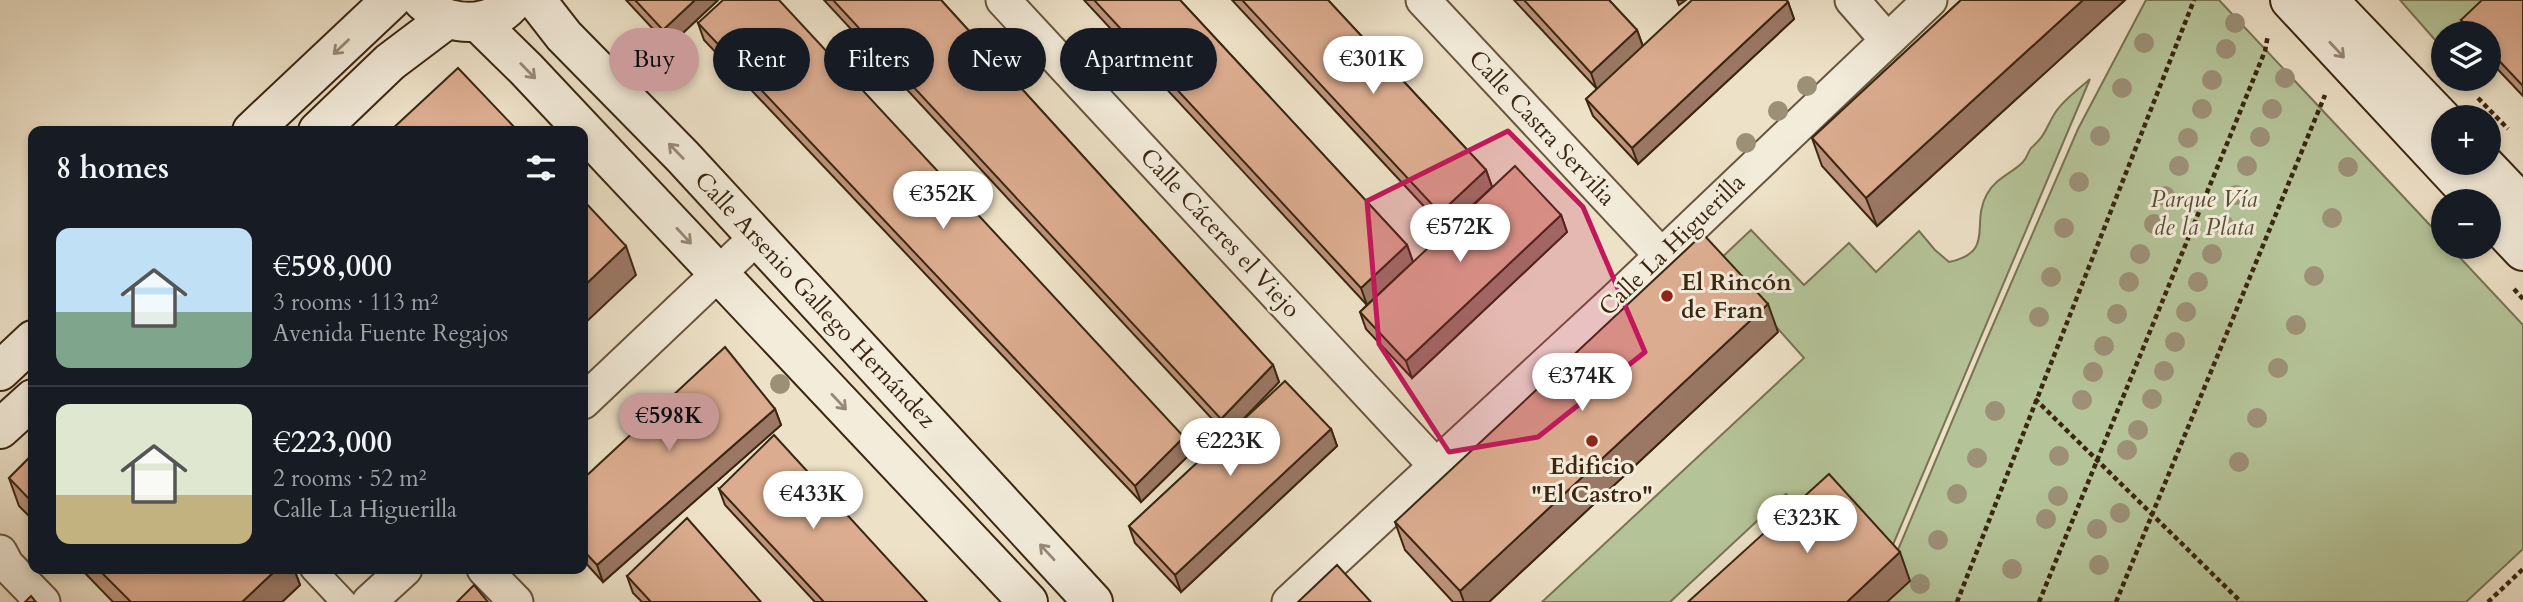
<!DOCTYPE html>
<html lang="en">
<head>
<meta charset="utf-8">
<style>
  body { margin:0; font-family:Cardo,serif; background:#242831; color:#f1f3f6; height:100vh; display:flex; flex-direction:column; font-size:26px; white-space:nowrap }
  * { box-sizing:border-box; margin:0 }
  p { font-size:23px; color:#9ea1a6 }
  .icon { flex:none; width:38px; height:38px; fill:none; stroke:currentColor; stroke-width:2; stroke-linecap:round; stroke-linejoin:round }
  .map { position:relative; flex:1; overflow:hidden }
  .details { position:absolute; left:28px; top:126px; width:560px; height:448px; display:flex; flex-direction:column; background:#171b24; border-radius:14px; box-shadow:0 4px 10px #0003 }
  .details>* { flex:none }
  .hud { position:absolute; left:609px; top:28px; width:665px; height:63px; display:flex; gap:14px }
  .controls { position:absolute; left:2431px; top:21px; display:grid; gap:14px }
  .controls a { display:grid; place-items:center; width:70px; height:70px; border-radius:50%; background:#171b24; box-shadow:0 4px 10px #0003; font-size:35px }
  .price { position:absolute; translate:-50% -60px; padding:0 16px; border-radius:24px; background:#fff; color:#222; font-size:23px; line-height:46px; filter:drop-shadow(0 2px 4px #0008) }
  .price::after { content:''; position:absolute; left:50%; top:42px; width:21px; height:16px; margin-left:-10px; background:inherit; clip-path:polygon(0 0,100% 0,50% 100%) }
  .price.active { background:#c59692; color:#111 }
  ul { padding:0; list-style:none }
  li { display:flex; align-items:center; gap:21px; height:175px; padding:0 28px }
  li+li { border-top:2px solid #363941 }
  li span { display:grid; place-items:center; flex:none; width:196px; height:140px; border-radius:14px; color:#555 }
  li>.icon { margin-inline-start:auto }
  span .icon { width:84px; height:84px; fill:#fffc; stroke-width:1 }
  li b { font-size:30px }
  h2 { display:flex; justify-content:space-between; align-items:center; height:84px; padding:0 28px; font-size:30px }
  .tag { padding:0 24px; border-radius:32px; background:#171b24; box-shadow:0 4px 10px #0003; font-size:24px; line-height:63px }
  .tag.active { background:#c59692; color:#111 }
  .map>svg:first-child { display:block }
  .green { fill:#b5c398; stroke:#787454; stroke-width:2 }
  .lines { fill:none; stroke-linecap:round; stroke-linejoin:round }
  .pedestrian-casing { stroke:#68553e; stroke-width:28 }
  .minor-casing { stroke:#68553e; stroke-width:37 }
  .secondary-casing { stroke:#3b2611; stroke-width:42 }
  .path { stroke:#3b2611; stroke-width:4.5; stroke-dasharray:5 3.5; stroke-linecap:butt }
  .pedestrian { stroke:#f3ecdb; stroke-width:24 }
  .minor { stroke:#f3ecdb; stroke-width:33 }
  .secondary { stroke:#f3ecdb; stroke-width:38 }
  .tree { fill:#9c9076 }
  .wall { fill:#bd947c; stroke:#3b2611; stroke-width:2 }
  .shaded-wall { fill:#9a7865; stroke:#3b2611; stroke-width:2 }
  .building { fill:#dcac90; stroke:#3b2611; stroke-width:2 }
  .oneway { stroke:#978976 }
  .marked { fill:#c2185b; fill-opacity:0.2; stroke:#c2185b; stroke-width:5; stroke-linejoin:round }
  .poi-dot { fill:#8f2418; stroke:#f3ecdb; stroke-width:2.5 }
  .labels { text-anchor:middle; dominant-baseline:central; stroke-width:6; stroke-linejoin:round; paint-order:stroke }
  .street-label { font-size:24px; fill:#3b2611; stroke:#f3ecdb }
  .park-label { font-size:24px; font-style:italic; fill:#5a4d33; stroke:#f3ecdb }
  .poi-label { font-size:24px; font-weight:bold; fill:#3b2611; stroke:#f3ecdb; text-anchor:start }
</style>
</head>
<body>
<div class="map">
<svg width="2523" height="602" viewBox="0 0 2523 602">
  <rect width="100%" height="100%" fill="#ede1c7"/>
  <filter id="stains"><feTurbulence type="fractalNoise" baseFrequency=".00286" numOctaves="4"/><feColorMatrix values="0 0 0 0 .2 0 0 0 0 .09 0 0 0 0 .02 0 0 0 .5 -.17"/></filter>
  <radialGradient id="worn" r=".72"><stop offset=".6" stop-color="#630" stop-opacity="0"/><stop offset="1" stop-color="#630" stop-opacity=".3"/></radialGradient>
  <!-- green -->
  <path class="green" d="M2146 0H2219L2443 239V247H2450L2523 325V549L2466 602H1876L1983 348 2078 129Z
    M2400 0H2501L2467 33H2443V49Z
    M2090 79 1873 592 1786 494 1670 602H1542L1804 358 1718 261 1751 230 1804 285 1849 243 1876 272 1919 231 1935 250 1949 262C1996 252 1970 224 1987 194 1996 178 2011 174 2023 162 2027 158 2028 152 2031 148 2046 135 2045 129 2055 113 2063 100 2079 89 2090 79Z"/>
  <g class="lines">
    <!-- pedestrian casing -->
    <g class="pedestrian-casing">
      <path id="pedestrian" d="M313 569 344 602"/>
    </g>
    <!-- minor casing -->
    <g class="minor-casing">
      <path id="minor" d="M1003 0 1436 466
        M1423 0 1661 255
        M1852 0 1887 40
        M583 402 757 237
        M0 552 7 565 43 602
        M484 569 516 602
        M369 602 405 569
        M1289 602 1614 301 1930 0"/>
    </g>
    <!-- secondary casing -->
    <g class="secondary-casing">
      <path id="secondary" d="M422 0C429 6 440 17 449 19 473 26 500 20 514 0
        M536 0 564 36 683 157 1093 602
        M2290 0 2477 201
        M2328 0 2443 120
        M479 23 526 69 1028 602
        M252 131 391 0
        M318 131 390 62 447 19
        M2483 163 2523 205
        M2488 214 2523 251
        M0 371 33 340
        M0 429 33 399"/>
    </g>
    <!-- path -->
    <path class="path" d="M2478 98 2508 129
      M2514 289 2523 299
      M2035 399 2241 602
      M1957 602 2194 0
      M2039 602 2265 51 2268 35
      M2116 602 2325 95
      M2488 602 2523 569"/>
    <!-- pedestrian -->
    <use href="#pedestrian" class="pedestrian"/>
    <!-- minor -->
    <use href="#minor" class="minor"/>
    <!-- secondary -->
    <use href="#secondary" class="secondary"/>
  </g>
  <!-- trees -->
  <g class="tree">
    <circle cx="2235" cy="23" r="10"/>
    <circle cx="2144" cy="43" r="10"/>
    <circle cx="2226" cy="49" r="10"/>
    <circle cx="2285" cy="78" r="10"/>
    <circle cx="2212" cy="80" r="10"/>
    <circle cx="1807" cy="86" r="10"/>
    <circle cx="2122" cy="88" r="10"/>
    <circle cx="2202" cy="109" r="10"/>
    <circle cx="2272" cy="109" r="10"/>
    <circle cx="1778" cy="111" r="10"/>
    <circle cx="2100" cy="136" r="10"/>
    <circle cx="2260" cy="137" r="10"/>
    <circle cx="2188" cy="138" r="10"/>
    <circle cx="1746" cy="143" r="10"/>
    <circle cx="2179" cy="166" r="10"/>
    <circle cx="2247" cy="166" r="10"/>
    <circle cx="2348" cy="167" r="10"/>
    <circle cx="2079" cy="182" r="10"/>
    <circle cx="2236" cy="195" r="10"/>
    <circle cx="2165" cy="196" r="10"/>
    <circle cx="2332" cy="218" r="10"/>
    <circle cx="2154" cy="224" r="10"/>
    <circle cx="2224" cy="225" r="10"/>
    <circle cx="2064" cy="228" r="10"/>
    <circle cx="2140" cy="254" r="10"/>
    <circle cx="2212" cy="254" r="10"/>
    <circle cx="2314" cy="276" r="10"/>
    <circle cx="2051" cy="277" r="10"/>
    <circle cx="2129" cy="282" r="10"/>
    <circle cx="2198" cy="282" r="10"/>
    <circle cx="2186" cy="312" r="10"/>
    <circle cx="2117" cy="314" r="10"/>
    <circle cx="2039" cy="317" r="10"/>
    <circle cx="2296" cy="325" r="10"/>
    <circle cx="2175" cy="342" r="10"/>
    <circle cx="2104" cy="346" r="10"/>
    <circle cx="2278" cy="368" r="10"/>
    <circle cx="2164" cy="371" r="10"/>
    <circle cx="2093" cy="372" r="10"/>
    <circle cx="780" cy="384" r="10"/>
    <circle cx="2152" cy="399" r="10"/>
    <circle cx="2082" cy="400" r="10"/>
    <circle cx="1995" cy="411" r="10"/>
    <circle cx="2257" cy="418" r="10"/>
    <circle cx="2138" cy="430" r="10"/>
    <circle cx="2127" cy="450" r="10"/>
    <circle cx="2059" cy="456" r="10"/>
    <circle cx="1977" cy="458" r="10"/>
    <circle cx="2239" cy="462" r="10"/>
    <circle cx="1957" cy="494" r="10"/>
    <circle cx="2058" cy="496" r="10"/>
    <circle cx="2120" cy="513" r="10"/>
    <circle cx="2046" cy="519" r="10"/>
    <circle cx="2097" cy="529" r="10"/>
    <circle cx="1938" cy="540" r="10"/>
    <circle cx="2099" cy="565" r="10"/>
    <circle cx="2012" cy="569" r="10"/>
    <circle cx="1920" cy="584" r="10"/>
  </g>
  <!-- wall -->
  <path class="wall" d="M626 0H718L669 46Z
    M824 0H941L1273 365 1279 382 1237 425 1331 429 1337 446 1181 592 1135 543 1129 526 1227 435Z
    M1084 0H1180L1407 245 1413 262 1561 215 1567 232 1412 378 1366 329 1360 312 1367 305Z
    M1232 0H1328L1486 170 1492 187 1446 230Z
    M1514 0H1609L1637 30 1643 46 1788 2 1794 19 1638 164 1593 116 1586 99 1597 89Z
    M1961 0H2125L1877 226 1822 166 1812 138Z
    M2523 0V96L2488 59V33H2466L2461 20Z
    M698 23 1190 454 1141 502 704 40Z
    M1778 332 1489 602H1453L1405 550 1395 522Z
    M775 409 781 425 603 582 583 560V479Z
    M33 454V520L19 506 9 478Z
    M719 489 927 602H815L725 505Z
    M81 569H294L300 585 282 602H113Z
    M627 576 761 602H642L633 593Z"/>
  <!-- shaded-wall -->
  <path class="shaded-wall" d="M695 0H718L669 46 663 30Z
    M1677 0H1686L1679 5Z
    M2083 0H2125L1877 226 1866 198Z
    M1788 2 1794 19 1638 164 1632 148Z
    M1637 30 1643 47 1597 90 1591 73Z
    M1486 170 1492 187 1446 230 1440 213Z
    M1561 215 1567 232 1412 378 1406 361Z
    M1407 245 1413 262 1367 305 1361 288Z
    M626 246 636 275 583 325V287Z
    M1768 304 1778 332 1489 602H1464L1460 591Z
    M1273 365 1279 382 1228 435 1221 419Z
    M775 409 781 425 603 582 597 565Z
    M1331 429 1337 446 1181 592 1175 575Z
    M1184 437 1190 454 1141 502 1135 486Z
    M1900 552 1910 581 1887 602H1847Z
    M277 569H294L300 585 282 602H242Z"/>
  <!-- building -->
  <path class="building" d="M635 0H695L663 30Z
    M723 0H779L1184 437 1135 486 698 23Z
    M833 0H941L1273 365 1221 419Z
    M1094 0H1180L1407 245 1361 288Z
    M1242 0H1328L1486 170 1440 213Z
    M1524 0H1609L1637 30 1591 73Z
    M1692 0H1786L1788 2 1632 148 1586 99Z
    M1961 0H2083L1866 198 1812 138Z
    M2482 0H2523V86L2488 49V33H2474L2461 20Z
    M458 68 518 131H390Z
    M1515 166 1561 215 1406 361 1360 312Z
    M583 200 626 246 583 287Z
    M1703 234 1768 304 1460 591 1395 522Z
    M725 347 775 409 597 565 583 550V479Z
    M1285 381 1331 429 1175 575 1129 526Z
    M774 435 927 602H824L719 489Z
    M33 454V503L9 478Z
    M1829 474 1900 552 1847 602H1688Z
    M687 518 761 602H651L627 576Z
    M1337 565 1371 602H1298Z
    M98 569H277L242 602H131Z
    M474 585 488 602H457Z
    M31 596 36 602H25Z"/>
  <!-- one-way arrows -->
  <defs><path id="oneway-shaft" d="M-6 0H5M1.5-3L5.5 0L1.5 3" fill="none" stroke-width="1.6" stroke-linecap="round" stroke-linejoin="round" transform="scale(1.75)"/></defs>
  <g class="oneway">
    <use href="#oneway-shaft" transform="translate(341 47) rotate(136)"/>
    <use href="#oneway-shaft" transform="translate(2337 50) rotate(47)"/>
    <use href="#oneway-shaft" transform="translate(528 71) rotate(46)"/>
    <use href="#oneway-shaft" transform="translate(676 151) rotate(-134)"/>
    <use href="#oneway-shaft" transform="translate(684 236) rotate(47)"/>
    <use href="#oneway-shaft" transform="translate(839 402) rotate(47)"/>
    <use href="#oneway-shaft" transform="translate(1047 552) rotate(-133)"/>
  </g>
  <!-- marked area -->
  <path class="marked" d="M1508 131 1583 207 1645 352 1538 437 1449 452 1379 344 1367 201Z"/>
  <!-- markers -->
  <g class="poi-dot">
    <circle cx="1667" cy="296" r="7"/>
    <circle cx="1592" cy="441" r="7"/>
  </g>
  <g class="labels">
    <!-- street labels -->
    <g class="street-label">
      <text transform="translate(1542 128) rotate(47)">Calle Castra Servilia</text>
      <text transform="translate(1220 233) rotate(47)">Calle Cáceres el Viejo</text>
      <text transform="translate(1672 245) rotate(-44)">Calle La Higuerilla</text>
      <text transform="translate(815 300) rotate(47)">Calle Arsenio Gallego Hernández</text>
    </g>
    <!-- park labels -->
    <g class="park-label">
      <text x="2204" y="199">Parque Vía<tspan x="2204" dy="28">de la Plata</tspan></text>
    </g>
    <!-- poi labels -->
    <g class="poi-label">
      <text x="1681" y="282">El Rincón<tspan x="1681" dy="28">de Fran</tspan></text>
      <text x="1592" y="466" text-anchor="middle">Edificio<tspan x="1592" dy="28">"El Castro"</tspan></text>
    </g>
  </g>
  <rect width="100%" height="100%" filter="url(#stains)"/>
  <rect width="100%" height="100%" fill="url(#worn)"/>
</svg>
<div class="controls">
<a><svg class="icon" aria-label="layers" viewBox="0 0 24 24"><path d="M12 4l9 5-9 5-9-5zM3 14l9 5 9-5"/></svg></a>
<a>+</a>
<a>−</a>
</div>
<b class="price" style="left:1373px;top:96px">€301K</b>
<b class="price" style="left:943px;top:231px">€352K</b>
<b class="price" style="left:1460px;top:264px">€572K</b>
<b class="price" style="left:1582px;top:413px">€374K</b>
<b class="price active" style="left:669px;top:453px">€598K</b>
<b class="price" style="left:1230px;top:478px">€223K</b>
<b class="price" style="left:813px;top:531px">€433K</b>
<b class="price" style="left:1807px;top:555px">€323K</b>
<div class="hud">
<a class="tag active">Buy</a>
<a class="tag">Rent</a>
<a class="tag">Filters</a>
<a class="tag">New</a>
<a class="tag">Apartment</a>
</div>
<section class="details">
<h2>8 homes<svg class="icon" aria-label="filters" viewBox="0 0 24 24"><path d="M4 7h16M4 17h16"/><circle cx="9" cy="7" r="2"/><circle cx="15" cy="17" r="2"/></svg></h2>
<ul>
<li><span style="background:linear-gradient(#bfe0f5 60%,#7fa58c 0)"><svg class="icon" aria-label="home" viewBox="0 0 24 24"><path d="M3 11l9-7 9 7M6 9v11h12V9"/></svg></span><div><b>€598,000</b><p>3 rooms · 113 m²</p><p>Avenida Fuente Regajos</p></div></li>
<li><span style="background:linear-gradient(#dfe7d0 65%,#c2b280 0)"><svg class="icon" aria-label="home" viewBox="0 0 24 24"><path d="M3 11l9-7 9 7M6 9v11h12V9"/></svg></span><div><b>€223,000</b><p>2 rooms · 52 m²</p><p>Calle La Higuerilla</p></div></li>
</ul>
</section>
</div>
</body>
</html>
